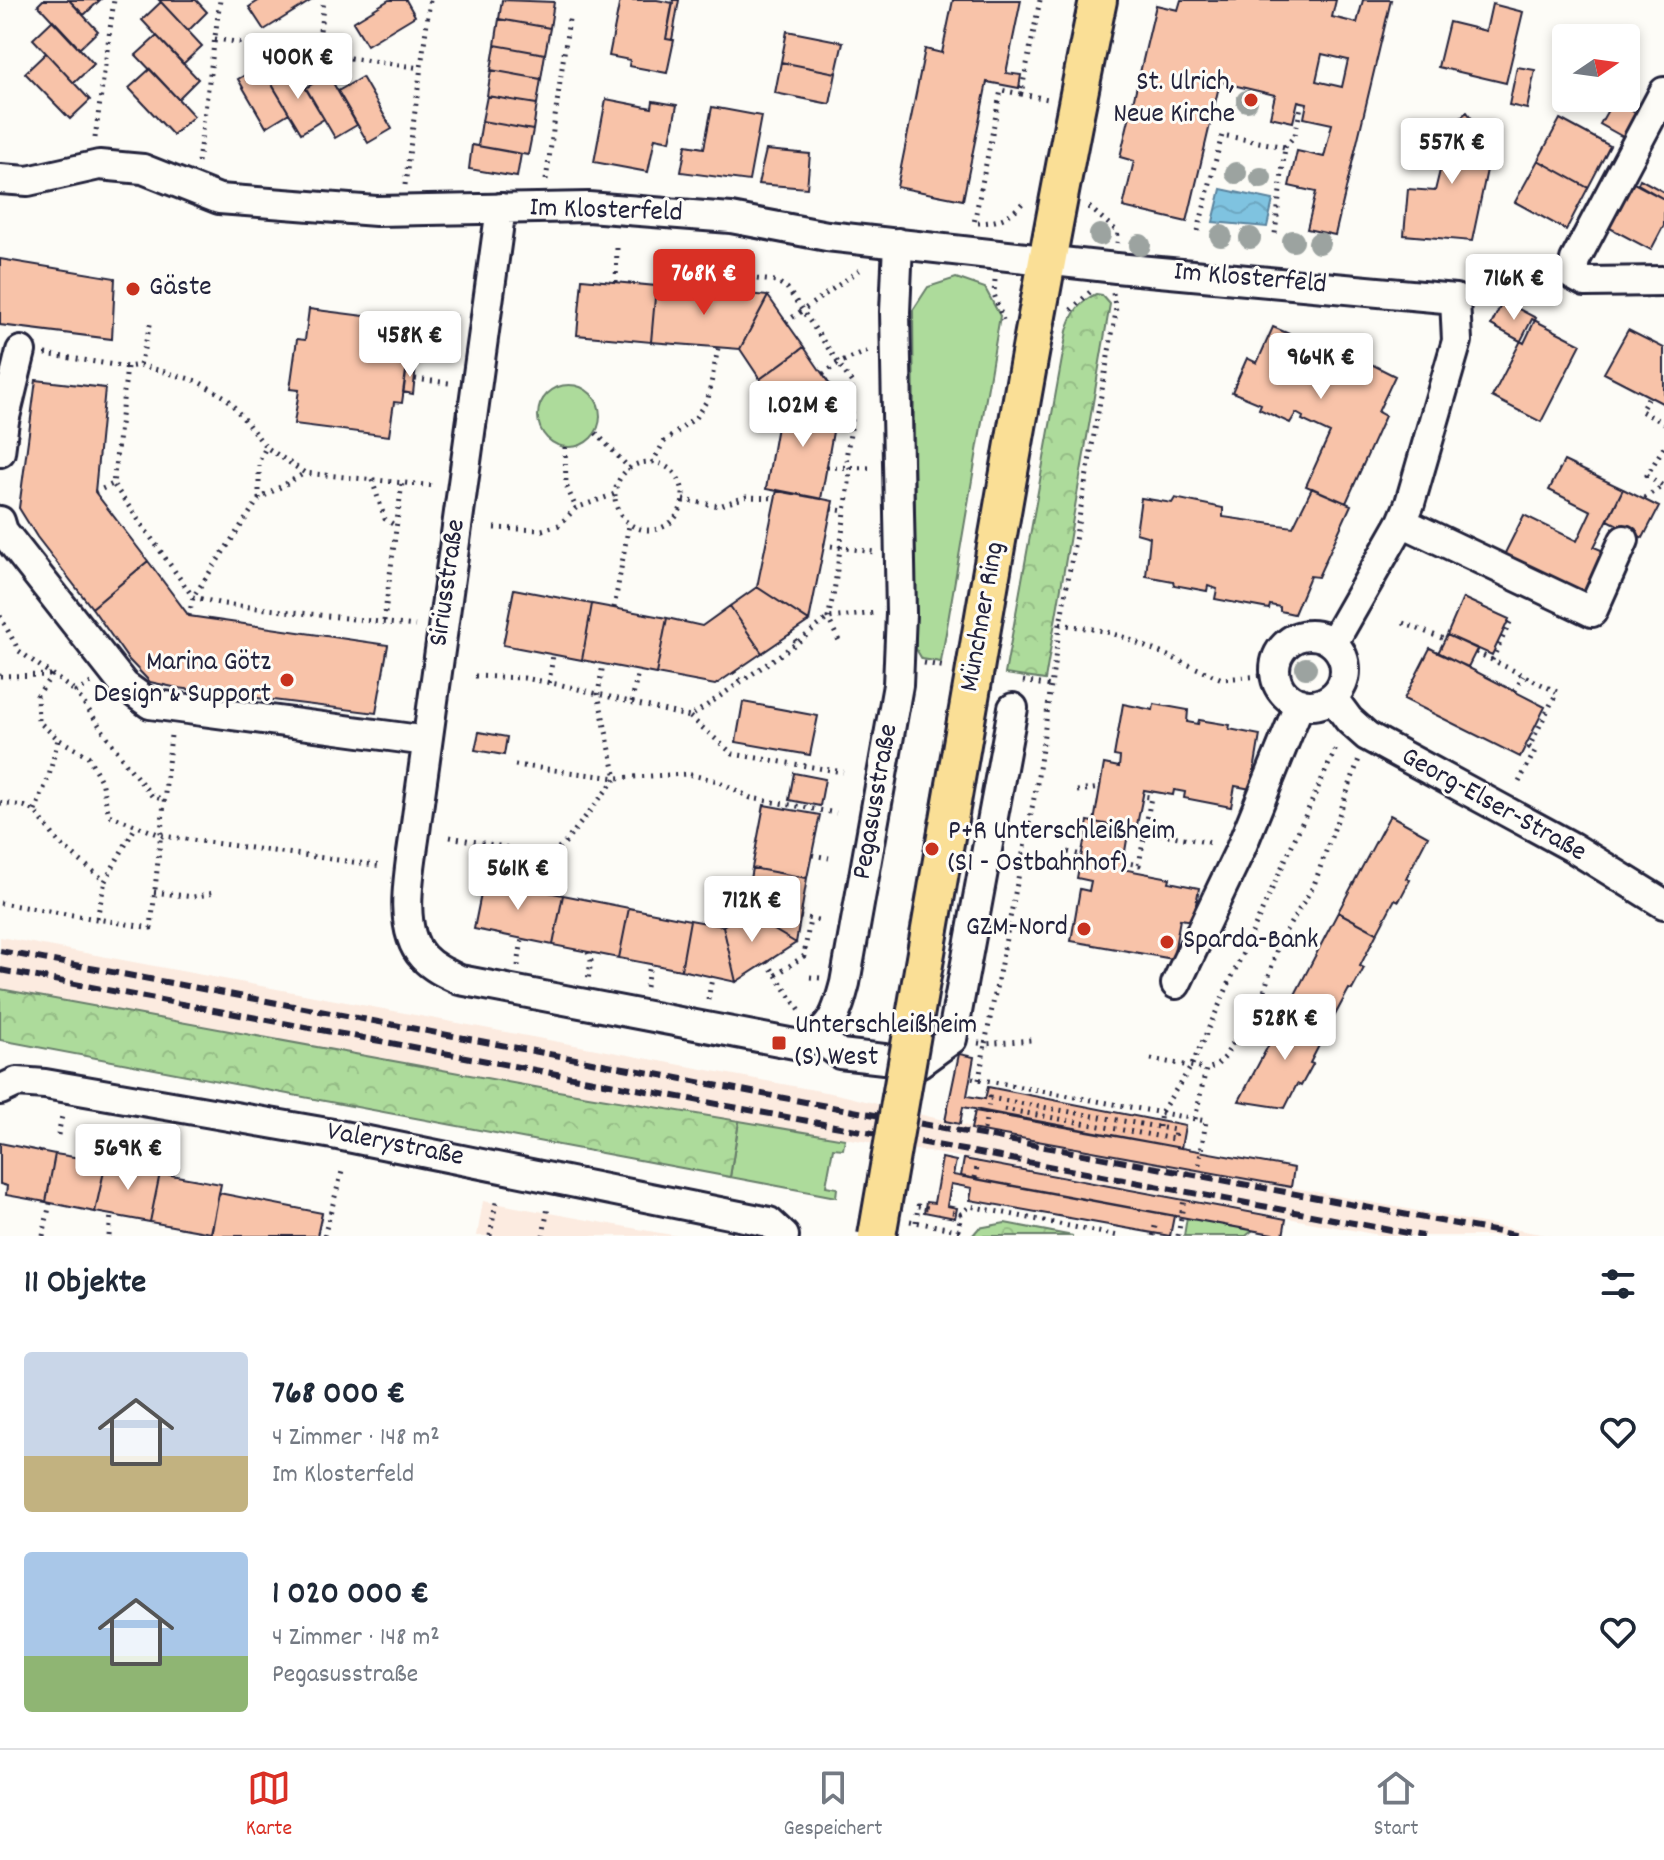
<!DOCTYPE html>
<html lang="de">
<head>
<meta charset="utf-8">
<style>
  body { margin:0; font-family:Dekko,sans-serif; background:#f6f6f7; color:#1f2937; height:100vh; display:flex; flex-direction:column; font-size:30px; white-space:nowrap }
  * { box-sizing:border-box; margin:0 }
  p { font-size:26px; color:#747a83 }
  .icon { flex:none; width:44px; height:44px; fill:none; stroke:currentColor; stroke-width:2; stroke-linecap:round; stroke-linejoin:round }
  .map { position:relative; height:1236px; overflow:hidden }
  .panel { display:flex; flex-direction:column; background:#fff; flex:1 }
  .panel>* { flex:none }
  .needle { width:52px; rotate:77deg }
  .controls { position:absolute; left:1552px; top:24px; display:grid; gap:16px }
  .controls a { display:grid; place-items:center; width:88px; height:88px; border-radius:8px; background:#fff; box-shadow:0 4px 12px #0003; font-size:40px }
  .price { position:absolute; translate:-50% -68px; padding:0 18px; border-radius:8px; background:#fff; color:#222; font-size:26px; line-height:52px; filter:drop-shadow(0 2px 4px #0008) }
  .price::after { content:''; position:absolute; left:50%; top:48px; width:24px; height:18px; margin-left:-12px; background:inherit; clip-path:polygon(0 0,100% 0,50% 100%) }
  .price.selected { background:#d93025; color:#fff }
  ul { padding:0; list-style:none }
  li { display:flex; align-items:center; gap:24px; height:200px; padding:0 24px }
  li span { display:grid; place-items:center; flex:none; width:224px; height:160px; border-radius:8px; color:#555 }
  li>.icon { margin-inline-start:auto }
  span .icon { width:96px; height:96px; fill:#fffc; stroke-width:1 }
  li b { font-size:34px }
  h2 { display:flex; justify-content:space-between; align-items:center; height:96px; padding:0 24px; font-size:34px }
  .dock { display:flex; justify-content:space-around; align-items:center; height:112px; border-top:2px solid #e0e1e3; background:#fff; font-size:22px; color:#747a83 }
  .dock a { display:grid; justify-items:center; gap:4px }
  .dock .selected { color:#d93025 }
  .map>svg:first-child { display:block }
  .built { fill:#fcebe0 }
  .green { fill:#addb9b; stroke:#687e6b; stroke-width:2 }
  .forest { fill:url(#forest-crowns); stroke:#687e6b; stroke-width:2 }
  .water { fill:url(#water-waves); stroke:#5a839e; stroke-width:2 }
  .building { fill:#f8c3a9; stroke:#22223b; stroke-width:2; fill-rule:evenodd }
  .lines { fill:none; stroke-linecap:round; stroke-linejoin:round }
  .minor-casing { stroke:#22223b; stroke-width:34 }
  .major-casing { stroke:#22223b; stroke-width:42 }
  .path { stroke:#22223b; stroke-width:5; stroke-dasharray:2 6; stroke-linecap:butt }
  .minor { stroke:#fdfcf7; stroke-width:28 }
  .major { stroke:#fadf96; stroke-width:36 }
  .rail { stroke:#22223b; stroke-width:6; stroke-dasharray:12 6; stroke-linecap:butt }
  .major-bridge-casing { stroke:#22223b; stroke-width:42; stroke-linecap:butt }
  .major-bridge { stroke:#fadf96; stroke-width:36 }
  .tree { fill:#9ca3a0 }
  .poi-dot { fill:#c8321e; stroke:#fdfcf7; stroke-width:3 }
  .labels { text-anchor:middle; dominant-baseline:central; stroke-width:6; stroke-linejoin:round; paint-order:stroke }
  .poi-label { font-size:28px; fill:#22223b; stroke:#fdfcf7; text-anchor:start }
  .street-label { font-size:28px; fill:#22223b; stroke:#fdfcf7 }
</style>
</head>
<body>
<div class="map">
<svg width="1664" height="1236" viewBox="0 0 1664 1236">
  <defs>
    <pattern id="forest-crowns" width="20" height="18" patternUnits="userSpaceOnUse" patternTransform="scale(2)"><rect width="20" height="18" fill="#addb9b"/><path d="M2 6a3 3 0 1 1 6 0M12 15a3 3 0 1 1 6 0" fill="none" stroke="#95bc86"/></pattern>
    <pattern id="water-waves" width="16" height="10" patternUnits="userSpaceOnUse" patternTransform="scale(2)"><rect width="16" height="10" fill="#7fc3e0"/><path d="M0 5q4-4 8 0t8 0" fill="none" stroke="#6da7c1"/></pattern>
  </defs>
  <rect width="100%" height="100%" fill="#fdfcf7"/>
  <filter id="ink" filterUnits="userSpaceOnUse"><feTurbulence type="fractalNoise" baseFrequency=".0125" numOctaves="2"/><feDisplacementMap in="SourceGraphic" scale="16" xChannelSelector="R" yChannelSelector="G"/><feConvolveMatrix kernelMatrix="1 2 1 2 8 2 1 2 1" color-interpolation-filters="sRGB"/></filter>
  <g filter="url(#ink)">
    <!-- built -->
    <path class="built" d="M0 937 841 1095 984 1130 1551 1236H1384L965 1158 546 1089 0 989Z
      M483 1201 677 1236H477Z"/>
    <!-- green -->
    <path class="green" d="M956 278 985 288 1000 316 941 662 922 659 916 649 913 310 928 287Z
      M538 416a31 31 0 1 1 62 0a31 31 0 1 1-62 0Z
      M739 1121 845 1139 843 1149 833 1148 826 1186 837 1188 836 1197 730 1177Z
      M1187 1217 1254 1229 1246 1236H1184Z"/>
    <!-- forest -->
    <path class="forest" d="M1096 294 1102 295 1110 304 1045 680 1005 674 1067 331C1072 313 1079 302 1096 294Z
      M0 989 546 1089 739 1121 730 1177 0 1040Z
      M1005 1223 1073 1236H972L979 1228Z"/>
    <!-- water -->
    <path class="water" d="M1221 189 1273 200 1267 227 1213 222Z"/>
    <!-- building -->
    <path class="building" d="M43 0H69L98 31 79 49 38 5Z
      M69 0H100L84 15Z
      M159 0H196L207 12 188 31Z
      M260 0H312L264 30 249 7Z
      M389 0H406L415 16 367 45 353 22Z
      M502 0 554 2 550 28 499 19Z
      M620 0H657L673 3 666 39 674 40 667 73 629 66 630 60 609 56Z
      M673 0H679L672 40 666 39Z
      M953 0H1021L1006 73 1021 75 1019 88 987 82 963 200 897 187 925 49 942 53Z
      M1181 0H1336L1332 17 1357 23 1363 0H1391L1335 235 1307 229 1316 192 1289 186 1297 151 1324 157 1332 124 1304 118 1307 103 1298 101 1293 122 1270 117 1275 95 1220 82 1187 222 1123 207 1134 161 1120 157 1156 5 1178 10ZM1322 54 1348 60 1342 87 1316 81Z
      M161 2 202 46 183 64 142 20Z
      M1492 4 1523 12 1506 83 1438 67 1449 22 1486 31Z
      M499 19 550 28 545 54 495 45Z
      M53 20 94 64 74 83 33 39Z
      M787 31 843 42 836 73 781 62Z
      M157 36 198 79 178 99 136 55Z
      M495 45 545 54 541 79 491 70Z
      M46 53 90 100 70 119 25 73Z
      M781 62 836 73 830 104 775 93Z
      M261 66 289 113 266 127 238 79Z
      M1517 67 1535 70 1527 109 1509 105Z
      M150 69 194 116 173 135 129 88Z
      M294 69 324 119 301 133 271 83Z
      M491 70 541 79 537 104 487 96Z
      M328 74 357 125 335 138 306 88Z
      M362 77 392 129 368 143 338 91Z
      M487 96 537 104 533 130 482 121Z
      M606 99 652 108 653 101 677 105 670 141 655 138 648 172 594 162Z
      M1613 101 1638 114 1625 138 1600 124Z
      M712 107 761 116 749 181 681 172 686 145 704 148Z
      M1467 112 1492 146 1472 241 1404 235 1408 189 1435 191 1443 158 1430 142Z
      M1560 119 1610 146 1588 188 1538 160Z
      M482 121 533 130 528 155 478 146Z
      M472 145 521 154 517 177 469 169Z
      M766 150 810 154 807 188 758 184Z
      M1538 160 1588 188 1566 230 1515 202Z
      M1640 179 1664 192V199L1638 184Z
      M1630 181 1664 199V225L1651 250 1606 226Z
      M0 259 115 278 112 339 0 325Z
      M582 279 656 286 651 342 577 335Z
      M656 286 688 288 768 296 740 349 651 342Z
      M768 296 804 347 760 379 740 349Z
      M1503 301 1536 318 1524 343 1491 325Z
      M309 309 404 321 400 351 409 352 402 403 394 402 389 436 294 424 299 390 290 389 297 339 305 340Z
      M1532 319 1581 344 1541 422 1492 397Z
      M1273 327 1303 340 1304 336 1319 342 1323 336 1368 358 1367 362 1395 376 1378 412 1385 416 1346 503 1306 486 1330 433 1302 420 1303 417 1296 413 1290 423 1259 409 1261 404 1232 392 1247 358 1257 363Z
      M1628 330 1664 348V404L1604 373Z
      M804 347 839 398 780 409 760 379Z
      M407 364 416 365 413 394 403 392Z
      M36 380 105 388 95 492 148 561 92 608 37 537 19 508Z
      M839 398 821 499 766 489 780 409Z
      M1564 461 1623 489 1594 547 1606 552 1584 597 1503 557 1524 515 1577 541 1591 511 1549 490Z
      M1312 488 1351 505 1318 577 1310 576 1294 614 1280 611V607L1270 605 1269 609 1215 599 1217 589 1208 586 1207 591 1174 585 1173 581 1146 576 1150 537 1136 533 1141 498 1172 503 1175 498 1223 508V517L1293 527Z
      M1623 489 1659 507 1643 538 1608 520Z
      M777 490 833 501 809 621 757 587Z
      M148 561 189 616 388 645 376 713 178 688 150 682 128 659 92 608Z
      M757 587 809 621 762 653 730 606Z
      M514 589 592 604 582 660 503 645Z
      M1463 598 1509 619 1492 655 1447 635Z
      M592 604 667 618 656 674 582 660Z
      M730 606 762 653 715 685 656 674 667 618 702 626Z
      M1447 635 1477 649 1468 667 1438 653Z
      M1430 648 1545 707 1520 757 1404 699Z
      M743 702 818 716 810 755 736 742Z
      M1123 704 1153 710 1154 704 1188 710 1187 722 1198 724 1199 720 1230 725 1229 729 1260 735 1251 789 1235 786 1231 807 1184 798 1185 792 1174 790 1173 795 1144 790 1136 830 1094 822 1104 764 1119 767 1120 757 1114 756Z
      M479 732 507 737 504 755 475 750Z
      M794 773 825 779 820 806 789 800Z
      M764 805 820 815 807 878 752 868Z
      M1390 815 1428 836 1406 878 1410 880 1399 901 1395 899 1377 933 1338 912Z
      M1088 821 1129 828 1122 869 1170 878 1169 882 1199 888 1193 921 1180 919 1173 959 1071 941 1080 889 1089 891 1091 881 1077 878Z
      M752 868 807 878 796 943 744 912Z
      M484 879 563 895 553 945 474 929Z
      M563 895 629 908 619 958 553 945Z
      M629 908 690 920 681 970 619 958Z
      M744 912 796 943 736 982 723 926Z
      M1338 912 1377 933 1360 966 1364 968 1352 990 1349 989 1327 1030 1288 1008Z
      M690 920 723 926 736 982 681 970Z
      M1288 1008 1327 1030 1310 1063 1313 1064 1301 1086 1297 1084 1285 1108 1239 1101Z
      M959 1054 974 1057 967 1096 985 1099 988 1087 1185 1126 1181 1148 963 1107 960 1124 945 1121Z
      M975 1111 1294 1168 1291 1187 971 1129Z
      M0 1143 55 1154 46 1202 6 1195 7 1186 0 1184Z
      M55 1154 106 1162 95 1212 46 1202Z
      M942 1158 956 1161 953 1175 1174 1216 1170 1236 970 1200 972 1188 951 1184 947 1206 957 1208 955 1218 924 1212 926 1202 934 1203Z
      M964 1159 1286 1219 1283 1236 961 1176Z
      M106 1162 160 1173 150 1222 95 1212Z
      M160 1173 221 1184 211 1233 150 1222Z
      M219 1193 322 1213 317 1236H211Z"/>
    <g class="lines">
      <!-- minor casing -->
      <g class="minor-casing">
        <path id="minor" d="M1664 92 1575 260 1572 275 1585 282 1664 281
          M0 179 28 181 99 165 143 169 219 199 376 211 588 207 731 218 827 236 1116 268 1455 299 1457 341 1410 503 1402 522 1333 643
          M501 208 416 824C412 861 395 927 423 957 433 968 447 974 460 980L800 1045C832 1031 837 1014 845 983L898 685 901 613 895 312 898 243
          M0 452 4 421 21 351
          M0 521 3 531 124 685 150 704 427 741
          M1402 522 1592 612 1624 540
          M1275 670a35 35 0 1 1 70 0a35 35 0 1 1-70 0Z
          M1332 697 1349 720 1367 736 1572 847 1664 904
          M1176 984 1241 848 1300 703
          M818 1037 840 1054 919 1063 952 1039 1013 708
          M0 1090 17 1082 45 1084 333 1134 769 1222 784 1236"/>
      </g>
      <!-- major casing -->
      <g class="major-casing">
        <path id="major" d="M975 669C1013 445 1052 222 1098 0"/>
      </g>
      <!-- path -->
      <path class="path" d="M1040 0 1021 94 1048 99
        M215 39 421 68
        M317 54 324 0
        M1021 94 1001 90 974 223C998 223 1010 218 1025 200
        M95 138 114 0
        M1285 147 1295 135 1302 102
        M198 162 220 0
        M546 180 569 19
        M405 185 430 0
        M1089 207 1118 232 1117 243
        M1198 231 1222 135 1285 147 1275 234
        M725 276 776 281 787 288 852 383V422L846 458 850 468 849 483 834 592 828 618 840 643
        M995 280 994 294 1003 320
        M616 282 617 248
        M1477 286 1488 278 1548 283
        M688 288 690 254
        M724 292 728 245
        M1071 310 1090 292
        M786 322 864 267
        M45 354 127 367 140 365 197 381 227 398 266 447 305 473 435 486
        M411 364 424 318 431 315 457 318
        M140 365 151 321
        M127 367 113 484 193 597 223 604 415 626
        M823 374 839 363 871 350
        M415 379 449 383
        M1648 398 1641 411 1664 423
        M596 433 630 469
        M565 447 566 485 576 508
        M615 496a34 34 0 1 1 68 0a34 34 0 1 1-68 0Z
        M652 463 664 442 695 418 708 399 718 348
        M827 467 874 468
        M372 480 385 519 396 526
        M95 492 113 484
        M1644 498 1663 486 1647 475 1664 447
        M259 499V461L266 447
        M683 500 719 506 746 497 775 498
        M831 509 845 511
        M494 528 542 530 559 525 576 508 615 494
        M823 545 874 552
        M614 608 629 524
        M0 616 19 651 76 692
        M189 616 193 597 259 499 305 473
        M384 621 402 483
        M1403 623 1444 639
        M1060 624 1104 631 1126 638 1222 679 1275 675
        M790 633 797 643
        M1476 652 1557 692 1529 747 1535 751 1517 786
        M1492 660 1511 620
        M924 663 946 667
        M734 672 742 683
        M52 675 37 696 38 721 58 739 88 756 101 781 109 815 163 836 382 866
        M0 676 51 675
        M475 676 524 678 562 685 690 717 797 643 828 618 876 613
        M1023 681 1051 686
        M91 683 76 692 127 765 152 796 165 800
        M549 683 553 655
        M1515 691 1523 676
        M632 702 638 671
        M690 717 733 754 843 772
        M515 765 616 778 687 774 718 781 751 798 836 813
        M1077 791 1100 788
        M0 803 24 806 35 811 60 844 105 881 136 826
        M35 811 49 776 58 739
        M1144 831 1212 843
        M450 837 548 855 564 844 616 778 598 694 603 664
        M1068 852 1081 855
        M812 855 829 858
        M1123 862 1139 865 1151 797 1143 796
        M154 892 193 897 214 893
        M0 903 151 928 171 735
        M800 917 818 920
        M97 918 105 881
        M588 952 591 961 588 980
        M767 962 802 1014
        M518 966 522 939
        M776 975 804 956 810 919
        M810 977 821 978
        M646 987 650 964
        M708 1000 712 978
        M978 1043 985 1044 1037 783 1060 624 1116 312 1113 293
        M1151 1059 1206 1069
        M972 1078 1206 1121 1198 1170
        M979 1080 985 1044 1031 1040
        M1195 1119 1206 1069 1216 1066 1225 1057 1240 1029 1262 999 1279 942 1314 885 1359 759
        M1159 1127 1161 1112 1191 1067 1337 746
        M984 1130 990 1098 1175 1130 1174 1139 1003 1109
        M58 1135 62 1116
        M124 1145 127 1128
        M975 1178 978 1161
        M952 1212 961 1214
        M910 1221 958 1230 961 1214 970 1206 1118 1236
        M916 1222 918 1206 928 1208
        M43 1236 50 1203
        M109 1236 111 1215
        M178 1236 180 1227
        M324 1236 343 1168
        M490 1236 497 1197
        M543 1236 548 1207
        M1153 1236 1155 1226
        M1178 1236 1184 1199"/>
      <!-- minor -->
      <use href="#minor" class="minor"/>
      <!-- major -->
      <use href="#major" class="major"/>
      <!-- rail -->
      <path class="rail" d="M0 951 1520 1236
        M0 970 1423 1236"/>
      <!-- major-bridge casing -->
      <g class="major-bridge-casing">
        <path id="major-bridge" d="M877 1236 975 669"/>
      </g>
      <!-- major-bridge -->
      <use href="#major-bridge" class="major-bridge"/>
    </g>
    <!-- trees -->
    <g class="tree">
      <circle cx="1247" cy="101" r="11"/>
      <circle cx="1236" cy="173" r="11"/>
      <circle cx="1261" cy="178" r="11"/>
      <circle cx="1100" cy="235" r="11"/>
      <circle cx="1221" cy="236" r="11"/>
      <circle cx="1250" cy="238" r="11"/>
      <circle cx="1293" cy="241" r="11"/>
      <circle cx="1319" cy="243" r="11"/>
      <circle cx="1140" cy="245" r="11"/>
      <circle cx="1306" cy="668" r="11"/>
    </g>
  </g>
  <!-- markers -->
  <g class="poi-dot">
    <circle cx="1251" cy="100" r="8"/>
    <circle cx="133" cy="289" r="8"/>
    <circle cx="287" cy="680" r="8"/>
    <circle cx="932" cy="849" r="8"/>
    <circle cx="1084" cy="929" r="8"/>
    <circle cx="1167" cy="942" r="8"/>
    <rect x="771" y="1035" width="16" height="16" rx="4"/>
  </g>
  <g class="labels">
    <!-- poi labels -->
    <g class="poi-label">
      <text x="1235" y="84" text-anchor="end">St. Ulrich,<tspan x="1235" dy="32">Neue Kirche</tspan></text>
      <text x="149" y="289">Gäste</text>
      <text x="271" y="664" text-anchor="end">Marina Götz<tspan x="271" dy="32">Design &amp; Support</tspan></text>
      <text x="948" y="833">P+R Unterschleißheim<tspan x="948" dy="32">(S1 - Ostbahnhof)</tspan></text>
      <text x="1068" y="929" text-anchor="end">GZM-Nord</text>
      <text x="1183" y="942">Sparda-Bank</text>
      <text x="795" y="1027">Unterschleißheim<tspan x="795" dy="32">(S) West</tspan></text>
    </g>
    <!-- street labels -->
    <g class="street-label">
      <text transform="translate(606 212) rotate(2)">Im Klosterfeld</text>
      <text transform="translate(1250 280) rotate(5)">Im Klosterfeld</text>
      <text transform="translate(449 583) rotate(-82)">Siriusstraße</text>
      <text transform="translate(984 617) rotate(-80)">Münchner Ring</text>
      <text transform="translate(877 802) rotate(-80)">Pegasusstraße</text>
      <text transform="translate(1493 806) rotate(29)">Georg-Elser-Straße</text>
      <text transform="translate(395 1146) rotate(11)">Valerystraße</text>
    </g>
  </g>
</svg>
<div class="controls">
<a><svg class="needle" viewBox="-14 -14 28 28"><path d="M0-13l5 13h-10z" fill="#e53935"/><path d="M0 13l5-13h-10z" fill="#747a83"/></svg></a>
</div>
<b class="price" style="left:298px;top:101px">400K €</b>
<b class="price" style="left:1452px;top:186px">557K €</b>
<b class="price selected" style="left:704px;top:317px">768K €</b>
<b class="price" style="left:1514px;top:322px">716K €</b>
<b class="price" style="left:410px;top:379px">458K €</b>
<b class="price" style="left:1321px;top:401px">964K €</b>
<b class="price" style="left:803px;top:449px">1.02M €</b>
<b class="price" style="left:518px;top:912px">561K €</b>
<b class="price" style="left:752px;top:944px">712K €</b>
<b class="price" style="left:1285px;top:1062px">528K €</b>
<b class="price" style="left:128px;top:1192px">569K €</b>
</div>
<section class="panel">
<h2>11 Objekte<svg class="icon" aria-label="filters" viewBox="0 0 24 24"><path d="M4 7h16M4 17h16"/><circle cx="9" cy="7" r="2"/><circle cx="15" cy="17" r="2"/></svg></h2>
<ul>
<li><span style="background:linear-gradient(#c9d6e8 65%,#c2b280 0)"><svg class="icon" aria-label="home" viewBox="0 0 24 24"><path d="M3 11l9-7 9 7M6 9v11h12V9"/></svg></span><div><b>768 000 €</b><p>4 Zimmer · 148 m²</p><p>Im Klosterfeld</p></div><svg class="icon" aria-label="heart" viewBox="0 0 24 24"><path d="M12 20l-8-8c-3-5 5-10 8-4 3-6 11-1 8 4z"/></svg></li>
<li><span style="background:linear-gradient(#a9c7e8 65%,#8fb573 0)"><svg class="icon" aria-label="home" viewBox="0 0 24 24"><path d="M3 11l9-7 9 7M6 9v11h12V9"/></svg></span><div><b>1 020 000 €</b><p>4 Zimmer · 148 m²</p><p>Pegasusstraße</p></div><svg class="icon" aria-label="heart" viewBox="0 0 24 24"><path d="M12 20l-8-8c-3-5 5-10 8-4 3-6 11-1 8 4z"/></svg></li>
</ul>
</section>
<nav class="dock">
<a class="selected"><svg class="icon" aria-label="map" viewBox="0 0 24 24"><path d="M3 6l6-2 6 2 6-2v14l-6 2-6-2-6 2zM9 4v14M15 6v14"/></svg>Karte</a>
<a><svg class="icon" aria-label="saved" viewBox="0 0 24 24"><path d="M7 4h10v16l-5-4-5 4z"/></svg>Gespeichert</a>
<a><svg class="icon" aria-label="home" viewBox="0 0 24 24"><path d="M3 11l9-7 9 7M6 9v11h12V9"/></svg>Start</a>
</nav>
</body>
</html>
